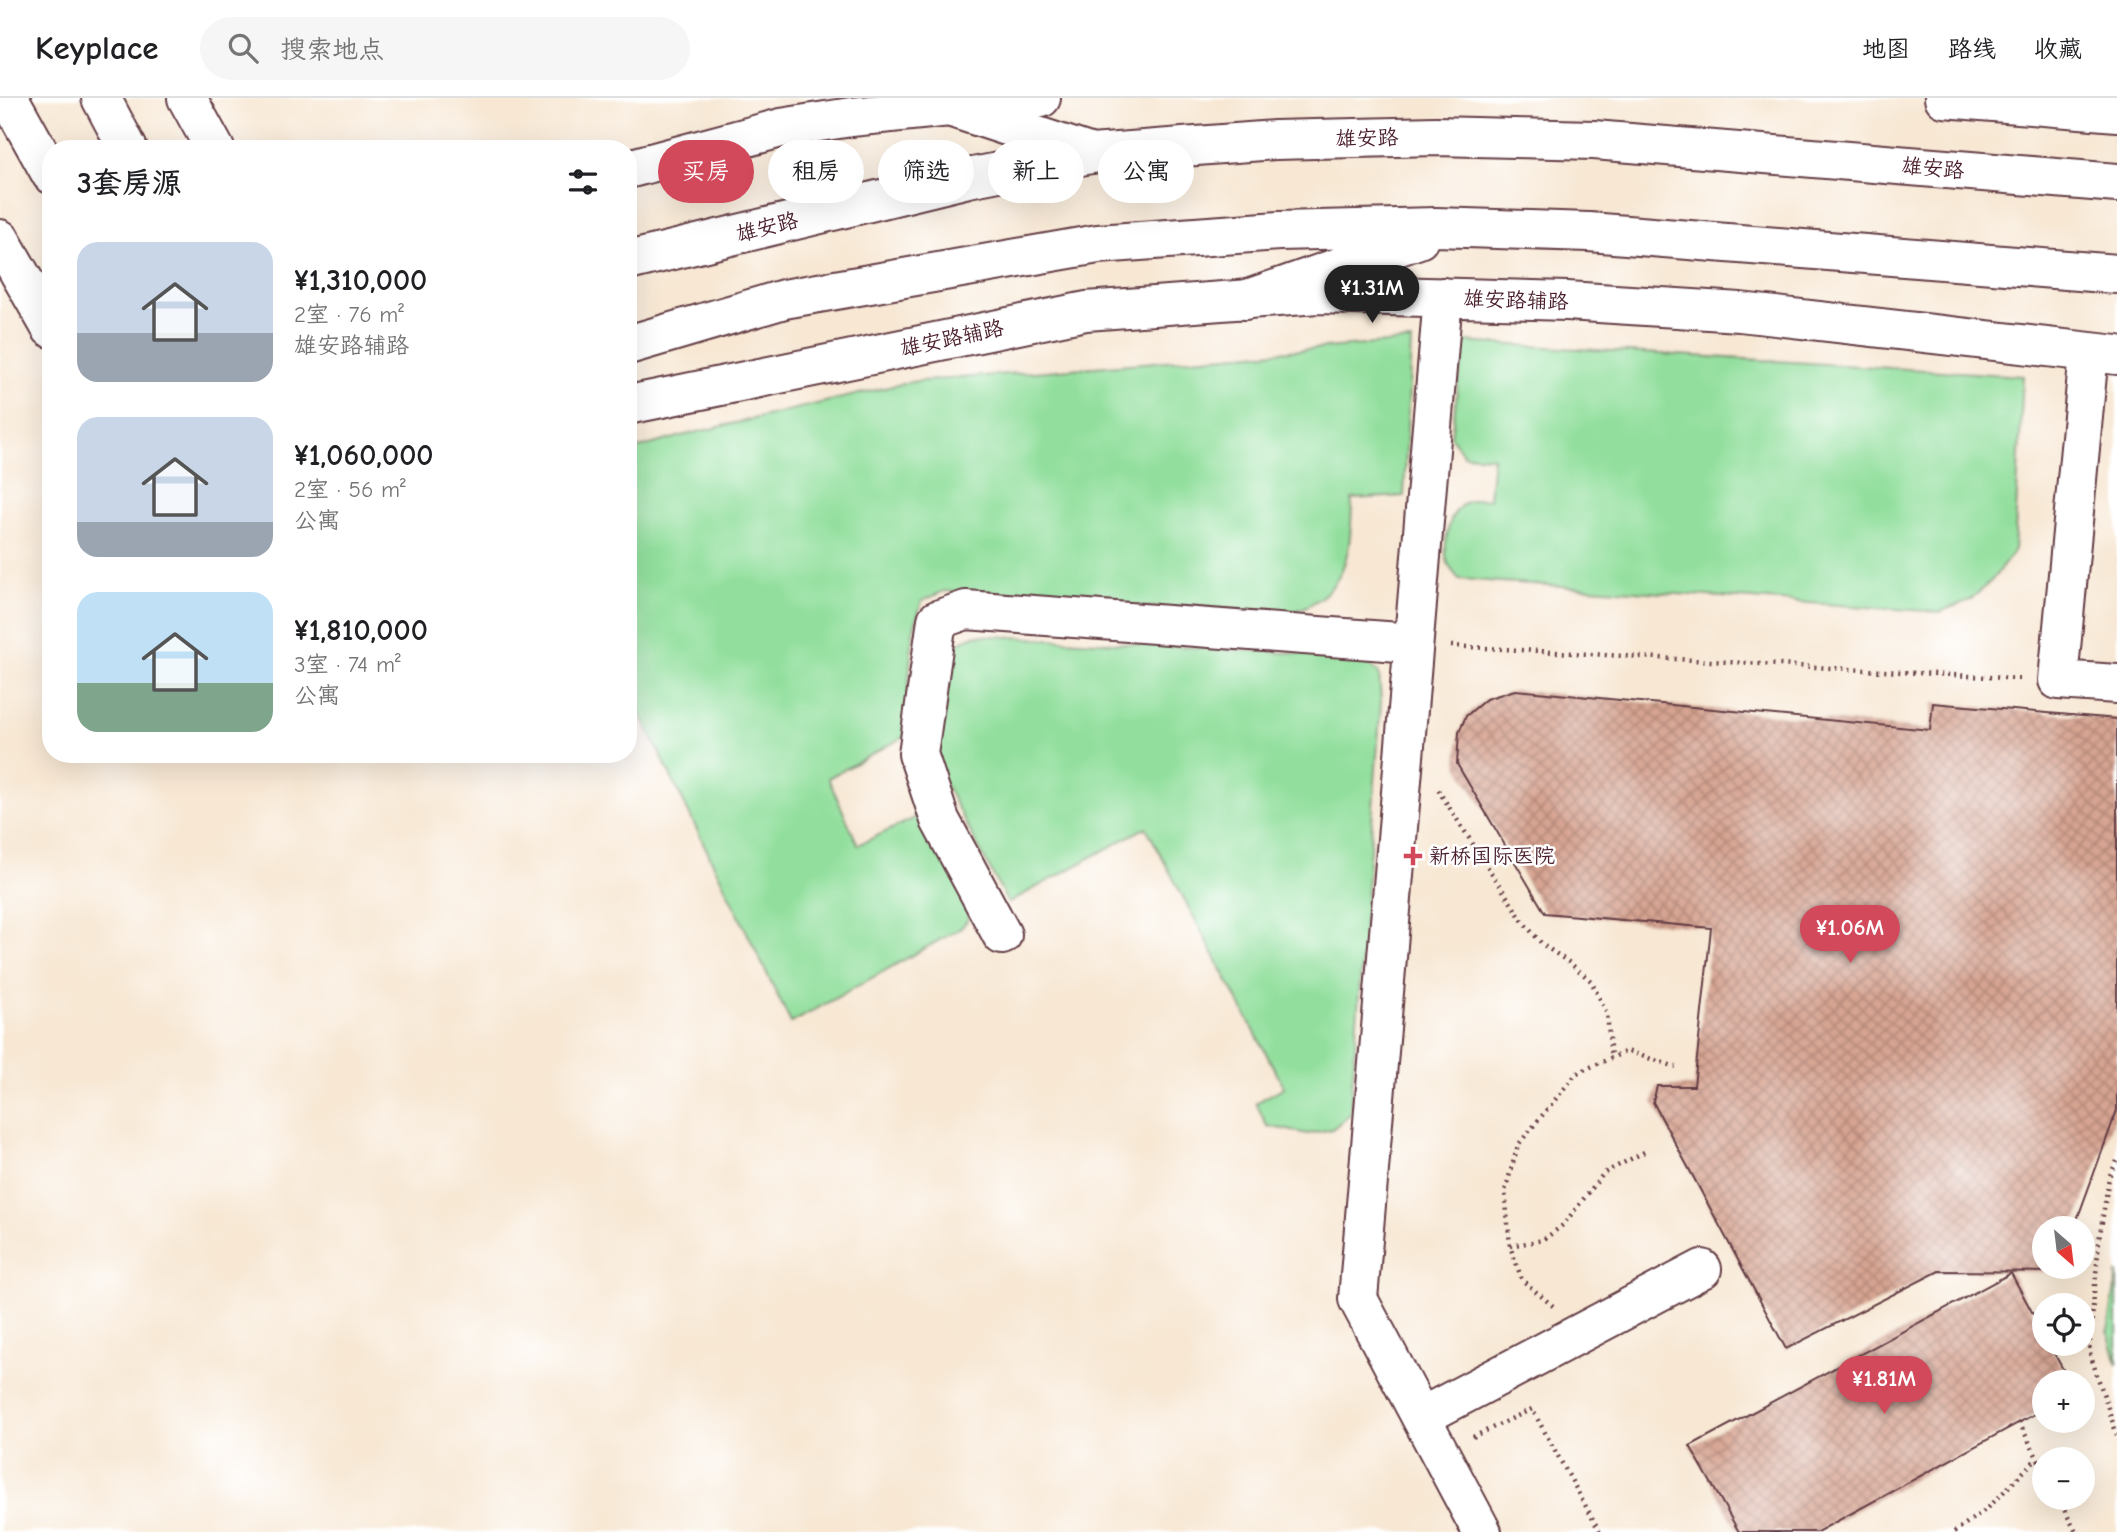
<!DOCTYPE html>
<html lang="zh">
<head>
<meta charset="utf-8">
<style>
  body { margin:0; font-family:"Comic Neue","LXGW WenKai TC",sans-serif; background:#f6f6f6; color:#202124; height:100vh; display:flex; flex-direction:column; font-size:26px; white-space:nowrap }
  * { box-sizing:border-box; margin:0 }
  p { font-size:23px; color:#757577 }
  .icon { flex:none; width:38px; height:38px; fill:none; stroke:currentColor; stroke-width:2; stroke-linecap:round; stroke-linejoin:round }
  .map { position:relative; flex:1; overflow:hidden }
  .panel { position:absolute; left:42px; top:42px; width:595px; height:623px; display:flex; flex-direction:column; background:#fff; border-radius:28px; box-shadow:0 7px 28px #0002 }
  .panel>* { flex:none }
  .guide { position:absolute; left:658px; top:42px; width:665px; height:63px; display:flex; gap:14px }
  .needle { width:46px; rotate:152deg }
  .buttons { position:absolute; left:2032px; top:1118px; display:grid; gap:14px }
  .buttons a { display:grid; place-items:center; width:63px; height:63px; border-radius:50%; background:#fff; box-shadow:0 7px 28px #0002; font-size:35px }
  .price { position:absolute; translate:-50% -60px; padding:0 16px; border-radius:24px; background:#d1495b; color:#fff; font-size:23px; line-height:46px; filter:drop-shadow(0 2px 4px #0008) }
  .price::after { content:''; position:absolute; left:50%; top:42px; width:21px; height:16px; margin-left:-10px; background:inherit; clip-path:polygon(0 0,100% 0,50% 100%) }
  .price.current { background:#222; color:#fff }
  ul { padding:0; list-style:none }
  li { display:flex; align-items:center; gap:21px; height:175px; padding:0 35px }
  li span { display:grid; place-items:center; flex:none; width:196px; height:140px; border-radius:21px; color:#555 }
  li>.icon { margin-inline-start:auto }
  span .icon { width:84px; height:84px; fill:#fffc; stroke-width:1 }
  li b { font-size:30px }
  h2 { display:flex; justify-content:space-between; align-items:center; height:84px; padding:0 35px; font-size:30px }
  .chip { padding:0 24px; border-radius:32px; background:#fff; box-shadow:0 7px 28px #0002; font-size:24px; line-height:63px }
  .chip.current { background:#d1495b; color:#fff }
  header { display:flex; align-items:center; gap:42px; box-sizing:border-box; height:98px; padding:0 35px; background:#fff; border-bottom:2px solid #e0e0e0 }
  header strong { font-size:33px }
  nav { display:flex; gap:38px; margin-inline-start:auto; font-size:24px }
  .search { width:490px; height:63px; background:#f6f6f6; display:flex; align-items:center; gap:18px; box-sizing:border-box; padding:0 24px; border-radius:38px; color:#757577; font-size:26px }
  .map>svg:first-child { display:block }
  .green { fill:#92df9d; stroke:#6e7f64; stroke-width:2 }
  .building { fill:url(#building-cross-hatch) }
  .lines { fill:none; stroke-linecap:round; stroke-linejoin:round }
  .minor-casing { stroke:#643d44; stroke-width:42 }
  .major-casing { stroke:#643d44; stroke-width:42 }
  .path { stroke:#643d44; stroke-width:4.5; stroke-dasharray:2 5; stroke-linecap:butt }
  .minor { stroke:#fff; stroke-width:38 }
  .major { stroke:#fff; stroke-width:38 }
  .poi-dot { fill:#d1495b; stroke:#fff; stroke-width:2.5 }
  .labels { text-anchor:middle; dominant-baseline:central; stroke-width:5; stroke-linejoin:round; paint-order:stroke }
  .street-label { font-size:21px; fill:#4a1f2b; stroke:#fff }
  .poi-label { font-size:21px; fill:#4a1f2b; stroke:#fff; text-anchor:start }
</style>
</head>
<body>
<header>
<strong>Keyplace</strong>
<div class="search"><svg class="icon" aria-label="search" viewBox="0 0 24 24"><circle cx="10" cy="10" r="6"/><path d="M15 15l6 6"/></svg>搜索地点</div>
<nav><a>地图</a><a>路线</a><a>收藏</a></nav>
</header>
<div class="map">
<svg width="2117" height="1434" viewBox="0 0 2117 1434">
  <defs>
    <pattern id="building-cross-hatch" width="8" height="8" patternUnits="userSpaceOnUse" patternTransform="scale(1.75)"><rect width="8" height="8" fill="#d7a492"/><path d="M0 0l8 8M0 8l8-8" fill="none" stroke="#b08577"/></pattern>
  </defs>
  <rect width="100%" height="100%" fill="#fff"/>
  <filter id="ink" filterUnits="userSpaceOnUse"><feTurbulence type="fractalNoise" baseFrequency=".0143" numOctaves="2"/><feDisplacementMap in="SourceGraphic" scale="14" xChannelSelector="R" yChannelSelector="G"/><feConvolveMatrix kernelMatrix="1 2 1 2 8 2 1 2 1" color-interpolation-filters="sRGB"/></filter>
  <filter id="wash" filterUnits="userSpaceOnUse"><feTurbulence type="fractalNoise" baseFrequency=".00686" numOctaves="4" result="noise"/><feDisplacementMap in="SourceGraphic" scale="28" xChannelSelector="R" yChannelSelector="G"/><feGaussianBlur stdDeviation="1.57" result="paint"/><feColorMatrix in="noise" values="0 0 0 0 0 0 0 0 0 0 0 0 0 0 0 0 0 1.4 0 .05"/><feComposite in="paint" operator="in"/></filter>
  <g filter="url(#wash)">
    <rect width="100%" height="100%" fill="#f7e7d3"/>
    <!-- green -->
    <path class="green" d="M1411 243 1404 398 1352 401C1351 465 1344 503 1275 519L944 493 922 503 913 533 904 639 828 680 858 747 923 716 968 803V821L961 830 791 925 628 590V353L689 336 910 284Z
      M1464 244 2023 278 2014 454 1991 483 1970 502 1940 514 1459 481C1456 477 1451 472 1449 468 1442 453 1447 421 1459 410 1467 401 1479 401 1489 401L1493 359 1464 357 1451 338Z
      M974 537 1359 559 1379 575 1381 604 1350 1016 1332 1031 1308 1036 1267 1028 1256 1005 1284 989 1146 729 1008 805 939 675 938 600 950 550Z
      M2117 1175V1266L2108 1234Z"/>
    <g id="blocks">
      <!-- building -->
      <path class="building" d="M1515 592 1930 632 1933 605 2117 621V1012L2074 1130H2044V1169H2065L2064 1174 1939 1173 1786 1251 1653 1004 1657 988H1694L1711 830 1545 815 1457 666 1459 634 1466 618 1486 601Z
        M2011 1175 2044 1236V1246H2049L2070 1284H2044V1311L1817 1434H1739L1690 1348Z"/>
    </g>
  </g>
  <g filter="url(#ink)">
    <use href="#blocks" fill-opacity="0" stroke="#643d44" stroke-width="2"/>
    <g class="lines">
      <!-- minor casing -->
      <g class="minor-casing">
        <path id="minor" d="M187 0 215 51
          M1944 0 2117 14
          M628 71 781 30 851 19 1041 0
          M0 141 51 230
          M1443 199 1358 1201 1482 1434
          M2089 255 2058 582 2117 586
          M628 307 1086 213 1318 196 1567 203 1740 214 2117 257
          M1002 837 940 722 918 656 937 522 966 512 1413 545
          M1421 1319 1702 1171"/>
      </g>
      <!-- major casing -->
      <g class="major-casing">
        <path id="major" d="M9 0 51 76
          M101 0 128 51
          M949 9 1089 55
          M628 163 968 80 1091 56 1275 42 1436 38 1594 42 2117 85
          M1245 202 1419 141
          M628 247 784 201 1098 146 1279 133 1436 129 1589 134 2117 176"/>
      </g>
      <!-- path -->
      <path class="path" d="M1451 548 2022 581
        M1438 692 1524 825 1543 847 1570 865 1591 883 1607 915 1611 960
        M2117 1063 2109 1079 2099 1143 2089 1253 2117 1337
        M1510 1148 1543 1142 1563 1127 1604 1075 1648 1052
        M1553 1208 1522 1182 1510 1148 1505 1093 1518 1047 1577 975 1627 953 1676 969
        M2019 1324 2044 1373
        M1473 1339 1532 1311 1600 1434
        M2058 1400 2076 1434
        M1954 1434 1988 1410 2037 1360"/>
      <!-- minor -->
      <use href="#minor" class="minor"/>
      <!-- major -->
      <use href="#major" class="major"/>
    </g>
  </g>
  <!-- markers -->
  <path class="poi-dot" d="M1409.5 747.5h7v7h7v7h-7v7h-7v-7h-7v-7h7z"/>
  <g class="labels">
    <!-- street labels -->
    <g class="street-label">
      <text transform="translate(1367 40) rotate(-2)">雄安路</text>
      <text transform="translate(1933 70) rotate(5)">雄安路</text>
      <text transform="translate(767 129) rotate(-14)">雄安路</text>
      <text transform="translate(1516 202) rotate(2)">雄安路辅路</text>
      <text transform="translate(952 240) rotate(-12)">雄安路辅路</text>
    </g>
    <!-- poi labels -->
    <g class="poi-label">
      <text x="1429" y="758">新桥国际医院</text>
    </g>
  </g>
</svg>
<div class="buttons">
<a><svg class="needle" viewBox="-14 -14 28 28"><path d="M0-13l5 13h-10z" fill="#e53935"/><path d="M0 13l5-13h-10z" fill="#757577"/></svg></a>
<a><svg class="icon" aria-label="locate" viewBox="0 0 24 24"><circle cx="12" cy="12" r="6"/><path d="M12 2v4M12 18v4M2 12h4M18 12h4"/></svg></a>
<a>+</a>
<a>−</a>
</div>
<b class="price current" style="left:1372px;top:227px">¥1.31M</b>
<b class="price" style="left:1850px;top:867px">¥1.06M</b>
<b class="price" style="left:1884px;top:1318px">¥1.81M</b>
<div class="guide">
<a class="chip current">买房</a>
<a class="chip">租房</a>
<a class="chip">筛选</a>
<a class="chip">新上</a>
<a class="chip">公寓</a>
</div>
<section class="panel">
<h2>3套房源<svg class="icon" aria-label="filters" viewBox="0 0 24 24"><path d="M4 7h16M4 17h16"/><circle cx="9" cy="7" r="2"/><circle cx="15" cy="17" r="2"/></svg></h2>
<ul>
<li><span style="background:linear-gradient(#c9d6e8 65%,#9aa5b1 0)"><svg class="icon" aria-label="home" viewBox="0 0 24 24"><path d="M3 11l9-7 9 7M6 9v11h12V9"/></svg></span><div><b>¥1,310,000</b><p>2室 · 76 m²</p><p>雄安路辅路</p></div></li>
<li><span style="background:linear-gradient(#c9d6e8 75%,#9aa5b1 0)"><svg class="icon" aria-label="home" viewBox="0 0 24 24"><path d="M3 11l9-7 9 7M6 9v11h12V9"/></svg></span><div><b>¥1,060,000</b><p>2室 · 56 m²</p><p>公寓</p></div></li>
<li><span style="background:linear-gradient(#bfe0f5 65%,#7fa58c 0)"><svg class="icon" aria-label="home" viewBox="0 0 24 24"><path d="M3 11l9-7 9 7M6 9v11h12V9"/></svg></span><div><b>¥1,810,000</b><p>3室 · 74 m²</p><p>公寓</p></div></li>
</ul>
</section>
</div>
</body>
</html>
